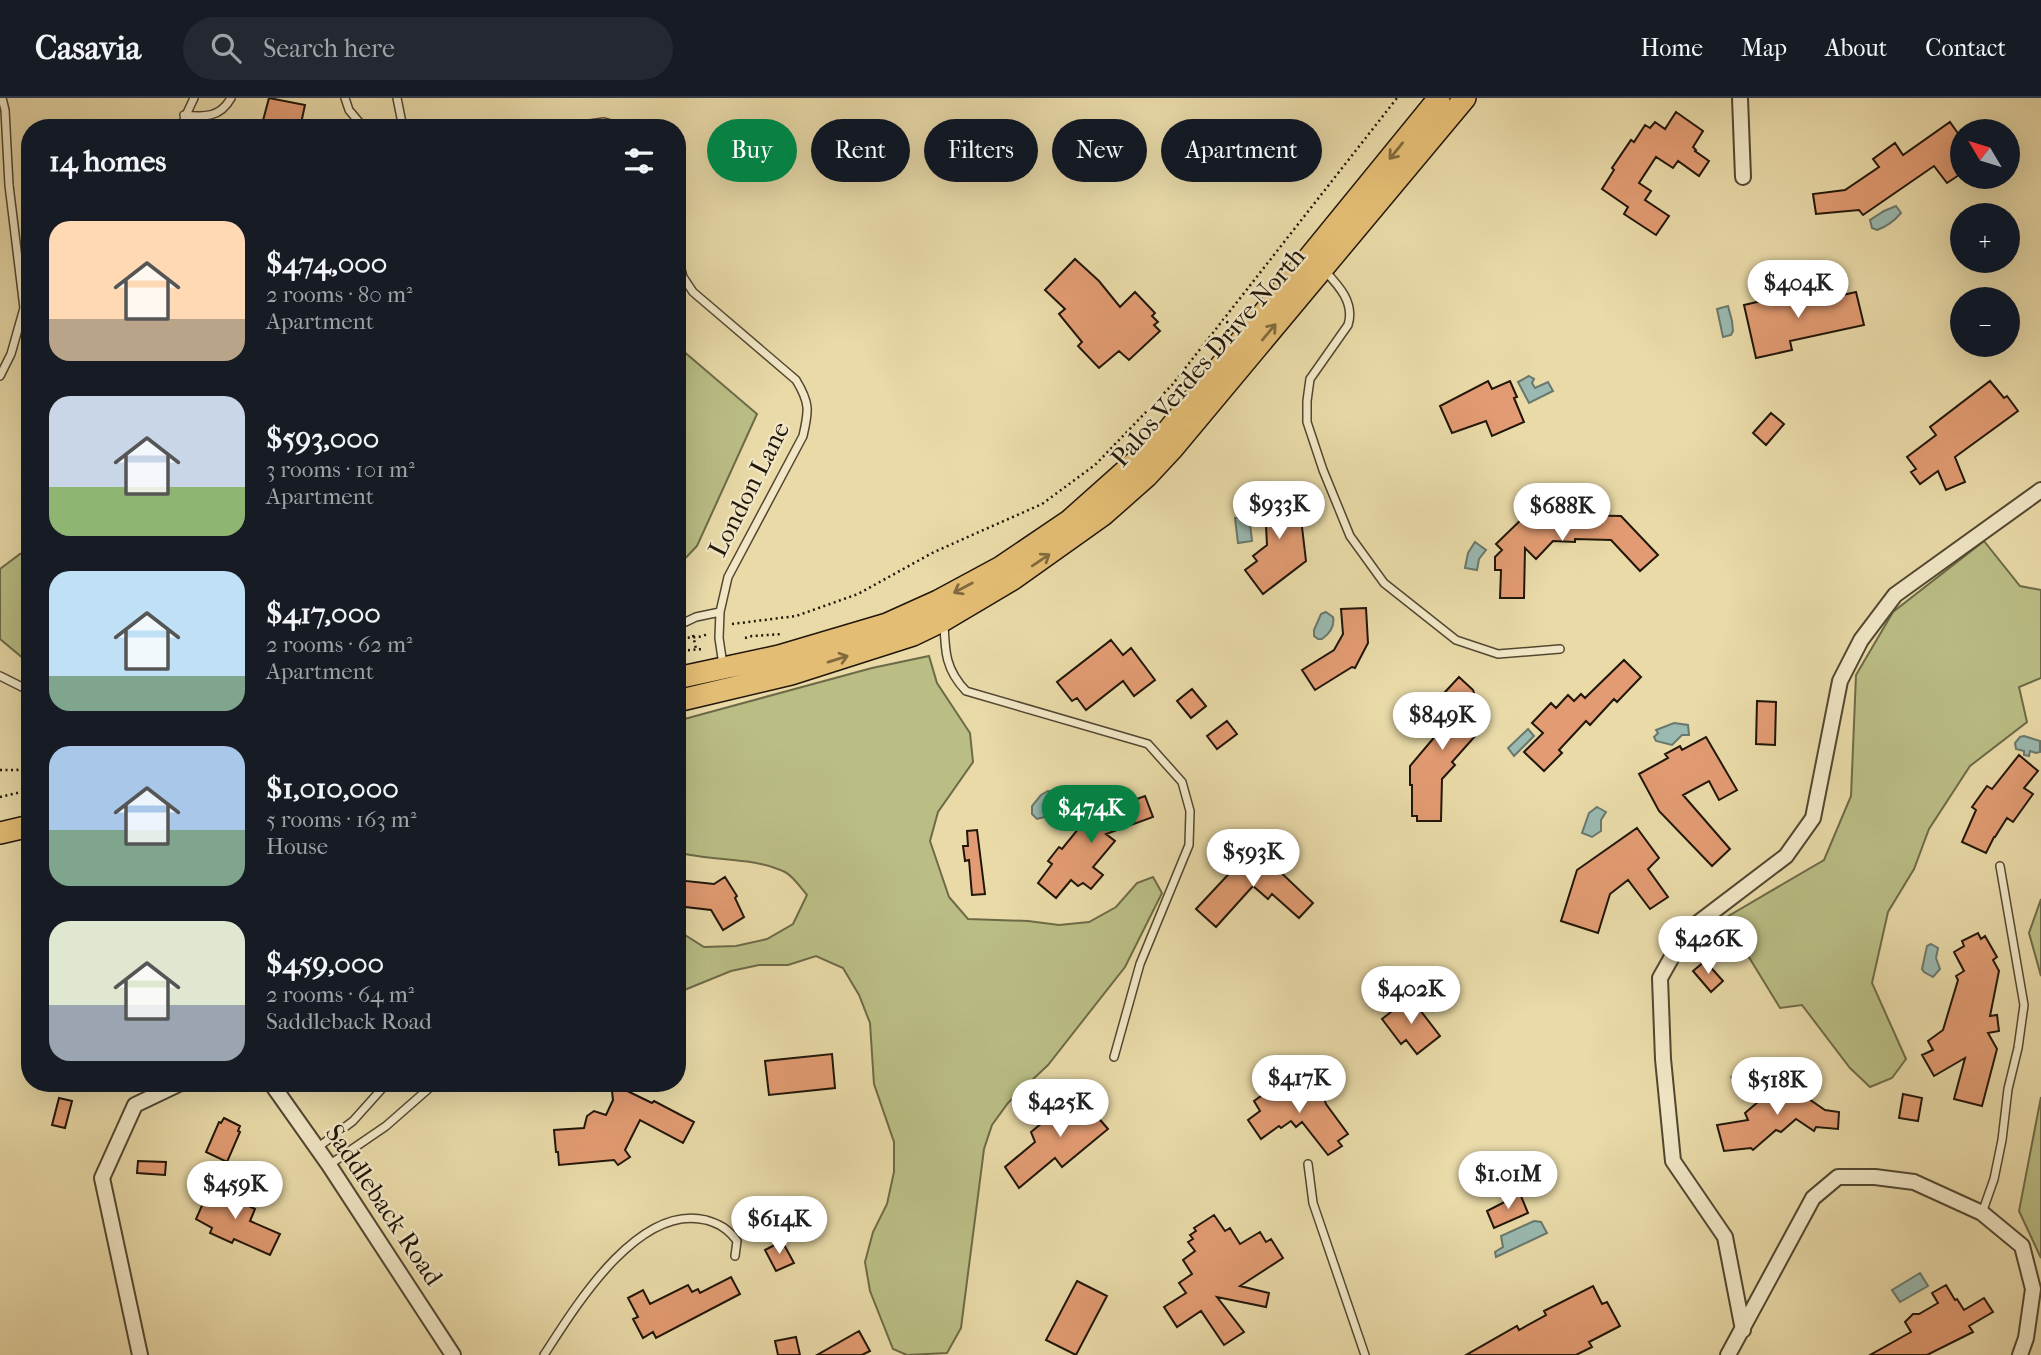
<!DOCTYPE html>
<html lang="en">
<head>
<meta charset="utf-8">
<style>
  body { margin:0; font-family:"IM FELL French Canon",serif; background:#242831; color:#f1f3f6; height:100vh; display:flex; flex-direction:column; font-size:26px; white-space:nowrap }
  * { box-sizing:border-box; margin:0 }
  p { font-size:23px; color:#9ea1a6 }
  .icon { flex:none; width:38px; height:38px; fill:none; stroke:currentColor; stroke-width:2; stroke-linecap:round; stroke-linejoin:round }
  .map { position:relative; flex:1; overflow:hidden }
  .drawer { position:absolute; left:21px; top:21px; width:665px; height:973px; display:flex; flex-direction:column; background:#171b24; border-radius:28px; box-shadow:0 7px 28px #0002 }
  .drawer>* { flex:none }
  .hud { position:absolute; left:707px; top:21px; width:665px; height:63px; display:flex; gap:14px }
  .needle { width:46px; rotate:308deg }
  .controls { position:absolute; left:1950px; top:21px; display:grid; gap:14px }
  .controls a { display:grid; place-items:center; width:70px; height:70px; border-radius:50%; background:#171b24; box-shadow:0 7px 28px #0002; font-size:35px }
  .price { position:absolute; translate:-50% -60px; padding:0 16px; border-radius:24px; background:#fff; color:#222; font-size:23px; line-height:46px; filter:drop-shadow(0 2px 4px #0008) }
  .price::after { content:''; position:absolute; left:50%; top:42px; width:21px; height:16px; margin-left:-10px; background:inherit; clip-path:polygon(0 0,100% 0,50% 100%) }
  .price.on { background:#0b8043; color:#fff }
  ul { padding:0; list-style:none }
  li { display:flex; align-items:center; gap:21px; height:175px; padding:0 28px }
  li span { display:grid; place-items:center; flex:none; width:196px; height:140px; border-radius:21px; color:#555 }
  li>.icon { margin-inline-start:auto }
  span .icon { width:84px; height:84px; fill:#fffc; stroke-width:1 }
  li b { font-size:30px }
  h2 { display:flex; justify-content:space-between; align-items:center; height:84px; padding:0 28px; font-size:30px }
  .tag { padding:0 24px; border-radius:32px; background:#171b24; box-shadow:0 7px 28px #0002; font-size:24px; line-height:63px }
  .tag.on { background:#0b8043; color:#fff }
  header { display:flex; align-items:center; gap:42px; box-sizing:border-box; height:98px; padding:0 35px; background:#171b24; border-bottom:2px solid #363941 }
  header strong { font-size:33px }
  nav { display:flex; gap:38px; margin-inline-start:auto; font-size:24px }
  .search { width:490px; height:63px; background:#242831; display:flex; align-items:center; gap:18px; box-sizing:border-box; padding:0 24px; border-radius:38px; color:#9ea1a6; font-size:26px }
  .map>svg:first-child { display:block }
  .green { fill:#babe85; stroke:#6d6a47; stroke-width:2 }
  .water { fill:#9ab9b0; stroke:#69786d; stroke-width:2 }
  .building { fill:#e29b72; stroke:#201609; stroke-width:2 }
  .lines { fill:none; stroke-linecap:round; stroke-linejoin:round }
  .service-casing { stroke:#524731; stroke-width:10 }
  .minor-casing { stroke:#524731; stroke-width:18 }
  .primary-casing { stroke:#201609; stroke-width:24 }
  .path { stroke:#201609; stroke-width:2.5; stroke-dasharray:2 3.5; stroke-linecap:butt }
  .service { stroke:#f1e7c6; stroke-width:7 }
  .minor { stroke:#f1e7c6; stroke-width:14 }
  .primary { stroke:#e4bd74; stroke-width:21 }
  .oneway { stroke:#826a3e }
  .labels { text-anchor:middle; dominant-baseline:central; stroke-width:5; stroke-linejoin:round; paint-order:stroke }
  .street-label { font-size:26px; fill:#201609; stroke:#f1e7c6 }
</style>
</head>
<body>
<header>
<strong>Casavia</strong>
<div class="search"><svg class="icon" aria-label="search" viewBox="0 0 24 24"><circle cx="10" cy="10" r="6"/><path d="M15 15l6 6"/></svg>Search here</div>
<nav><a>Home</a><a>Map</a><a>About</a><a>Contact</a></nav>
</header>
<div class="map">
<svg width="2041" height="1257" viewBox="0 0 2041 1257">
  <rect width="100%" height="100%" fill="#e9daa8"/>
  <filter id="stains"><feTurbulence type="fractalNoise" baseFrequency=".00286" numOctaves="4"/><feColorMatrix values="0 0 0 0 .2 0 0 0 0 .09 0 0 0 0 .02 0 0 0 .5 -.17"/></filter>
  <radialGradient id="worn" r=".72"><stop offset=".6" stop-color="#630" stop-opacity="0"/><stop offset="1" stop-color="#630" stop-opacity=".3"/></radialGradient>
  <!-- green -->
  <path class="green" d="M682 252 757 316 697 448 677 469V255Z
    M1984 443 2020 488 2041 492V580L2019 589 2027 624 1970 668 1929 731 1914 771 1888 814 1872 885 1906 961 1892 980 1870 989 1850 970 1802 907 1780 910 1725 820 1824 762 1851 698 1856 577 1893 514Z
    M30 454V566L0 541V471L20 456Z
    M929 558 937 585 970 635 973 664 938 714 930 743 949 799 968 821 1028 823 1059 827 1089 824 1116 809 1137 785 1153 779 1162 795 1125 869 1048 967 1008 1005 992 1027 984 1051 961 1230 947 1255 907 1257 893 1251 870 1193 865 1164 873 1134 887 1106 894 1074V1044L874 986 870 925 859 897 843 870 816 858 788 867H759L731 873 677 895V832L704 849 736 848 767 841 793 826 807 797C801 790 793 778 785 774 752 758 712 764 677 754V623L872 570Z
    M2041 801V878L2029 835Z
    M2041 999V1160L2019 1113Z"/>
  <!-- water -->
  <path class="water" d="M1896 108 1901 115C1895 122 1886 129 1877 132L1872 130 1870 122 1884 113Z
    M1728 208 1732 223 1733 233 1731 237 1723 239 1717 211Z
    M1529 278 1534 281 1532 285 1535 290 1548 284 1553 293 1529 305 1518 284Z
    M1249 417 1252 443 1238 445 1235 420Z
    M1475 444 1486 452 1479 461 1477 472 1465 470 1468 455Z
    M1326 514 1333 519C1335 529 1329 536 1322 541H1318L1314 538V532L1321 516Z
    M1674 625 1688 627 1689 637H1682L1672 647 1656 643 1654 639 1658 635 1656 632Z
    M1528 631 1534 638 1514 658 1508 650Z
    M2024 638 2040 643V654L2036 655 2030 653 2029 658 2024 657V653L2016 651 2015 645 2020 639Z
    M1048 693 1057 694 1060 703 1058 705 1050 703 1045 719 1037 721 1032 716V708L1041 697Z
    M1597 709 1606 714 1601 722V733L1592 739 1582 735 1589 715Z
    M1235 742 1240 745V754L1235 759 1234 764 1229 766 1224 760 1232 750V743Z
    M1931 846 1938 850 1936 860 1940 871 1933 879 1924 874 1922 871 1927 848Z
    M1752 961 1763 971 1740 989 1731 979Z
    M1534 1123 1541 1124 1547 1135 1496 1159 1495 1154 1503 1149 1501 1138Z
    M1920 1175 1928 1188 1900 1204 1892 1192Z"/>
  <!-- building -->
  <path class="building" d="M269 0 305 7 300 30H261Z
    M1676 14 1703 33 1693 49 1696 52 1695 53 1709 63 1699 78 1678 63 1673 70 1656 59 1639 85 1651 93 1645 102 1669 118 1656 137 1624 116 1628 109 1602 91 1614 72 1612 70 1631 42 1634 44 1645 27 1650 30 1655 24 1665 31Z
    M1950 24 1962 41V48L1955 53 1962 62V75L1947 85 1934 68 1863 117 1859 112 1816 116 1813 96 1845 92 1879 69 1873 61 1895 45 1903 57Z
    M1272 32 1296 47 1282 70 1258 56Z
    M1075 161 1099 183 1120 209 1135 194 1155 215 1152 218 1158 224 1154 227 1160 233 1129 262 1119 253 1099 270 1078 248 1082 244 1059 216 1065 211 1045 192Z
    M1804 193 1807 205 1856 194 1864 227 1790 243 1792 252 1756 260 1744 207Z
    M1488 283 1492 291 1510 283 1517 299 1514 300 1524 324 1492 338 1486 323 1452 335 1440 308Z
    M1990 283 2004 300 2007 298 2018 313 1955 359 1965 384 1946 392 1938 373 1920 386 1911 374 1916 371 1907 359 1936 337 1930 329Z
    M1771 315 1784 326 1766 347 1753 335Z
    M1287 386 1289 413 1300 412 1306 463 1263 496 1245 472 1257 463 1253 458 1267 447 1264 388Z
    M1530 413 1575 414V417L1621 418 1658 457 1640 473 1611 442 1575 441V444L1553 443 1536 461 1525 450 1524 500H1500L1501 472H1495V459L1502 452 1496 446Z
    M1366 510 1368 545 1355 570 1352 569 1315 592 1302 572 1334 552 1343 536 1341 511Z
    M1111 542 1123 557 1131 550 1155 582 1134 598 1123 583 1086 612 1077 600 1072 603 1057 584Z
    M1624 562 1641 579 1617 604 1614 601 1590 627 1586 623 1559 652 1562 655 1544 673 1524 654 1543 635 1532 625 1551 605 1556 610 1568 597 1574 603 1581 596 1585 600Z
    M1459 579 1473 592 1474 595 1469 600 1474 605 1467 614 1475 621 1468 629 1477 636 1452 664 1455 667 1442 681 1441 723H1417V718H1412V687H1410V668L1448 623 1432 608Z
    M1192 591 1206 608 1191 620 1177 603Z
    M1757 603 1776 604 1775 647 1756 646Z
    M1227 623 1237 636 1217 651 1207 638Z
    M1706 639 1737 692 1719 702 1709 683 1683 697 1730 751 1712 768 1659 713 1639 676 1668 660 1665 656 1680 648 1682 652Z
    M2019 657 2038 673 2024 690 2033 696 2013 724 2007 720 1995 739H1994L1986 755 1962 744 1976 712 1972 709 1987 688 1992 691Z
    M1145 698 1153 719 1106 736 1115 743 1093 769 1103 777 1091 791 1083 785 1078 788 1071 782 1056 800 1038 785 1052 766 1048 763 1059 749 1062 751 1096 709 1116 702 1118 708Z
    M1637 730 1659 760 1648 771 1668 799 1650 811 1628 782 1610 796 1598 835 1561 823 1577 772Z
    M977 732 985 796 972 797 969 762 965 763 963 748H968L967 733Z
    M1254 749 1313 805 1299 820 1272 796 1268 801 1253 788 1216 829 1196 811Z
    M725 779 737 798 735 800 744 819 723 832 711 812 677 808V782L714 786Z
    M1978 835 1981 841 1985 838 1997 859 1993 862 1999 873 1990 918 1997 917 1999 933 1988 935 1997 951 1982 1008 1954 1001 1965 960 1934 978 1922 957 1933 952 1928 943 1943 932 1958 882 1956 878 1964 873 1954 854 1964 848 1962 843Z
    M1705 863 1723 883 1711 894 1693 873Z
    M1410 899 1440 938 1417 956 1406 942 1401 946 1382 921Z
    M832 956 835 990 769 997 765 963Z
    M1791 975 1813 990 1806 999 1825 1012 1839 1014 1838 1031 1816 1029 1814 1033 1796 1021 1781 1034 1776 1032 1753 1052 1751 1050 1724 1053 1717 1027 1748 1022 1745 1015 1772 992 1776 998Z
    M1305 985 1308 989 1312 986 1320 998 1323 997 1326 1006 1348 1036 1338 1043 1342 1048 1328 1057 1302 1024 1296 1029 1291 1023 1281 1030 1279 1028 1261 1041 1248 1022 1260 1013 1254 1003 1276 987 1285 999Z
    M619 989 652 1005 654 1003 694 1024 683 1045 640 1022 625 1052 630 1059 618 1067 614 1062 559 1067 558 1054H556L554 1032 584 1030 587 1018 594 1013 606 1017 613 1002 612 993Z
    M1091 993 1104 1008 1095 1016 1108 1031 1062 1069 1055 1060 1019 1090 1005 1069 1035 1044 1031 1034 1059 1011 1064 1017Z
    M1903 996 1922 1000 1918 1023 1899 1020Z
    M59 1000 72 1003 65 1030 52 1027Z
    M224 1020 240 1028 238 1033 240 1034 227 1064 206 1054 219 1024 221 1025Z
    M138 1063 166 1064 165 1077 137 1075Z
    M211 1087 241 1097 238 1103 255 1111 250 1123 280 1136 270 1157 234 1141 232 1145 210 1135 212 1130 196 1121Z
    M1516 1098H1521L1528 1115 1494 1130 1487 1113Z
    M1214 1117 1225 1133 1230 1130 1240 1146 1260 1134 1266 1144 1271 1141 1283 1160 1240 1188 1269 1195 1266 1209 1217 1199 1244 1234 1224 1247 1201 1213 1177 1229 1164 1209 1186 1195 1179 1185 1192 1176 1183 1162 1195 1153 1188 1144 1193 1141 1190 1137 1196 1133 1194 1130Z
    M782 1143 794 1165 776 1173 765 1152Z
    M731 1179 740 1196 656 1240 653 1234 643 1240 633 1221 638 1219 628 1200 643 1192 650 1206 688 1187 692 1194 698 1191 700 1195Z
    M1077 1183 1107 1198 1076 1257 1046 1242Z
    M1946 1187 1955 1202 1957 1201 1964 1212 1984 1200 1993 1214 1969 1228 1973 1234 1927 1257H1870L1911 1234 1905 1224 1913 1216H1919L1938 1205 1932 1195Z
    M1593 1188 1602 1206 1607 1204 1620 1228 1589 1244 1592 1249 1576 1257H1466L1517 1228 1519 1232 1546 1217 1544 1213Z
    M859 1233 870 1253 862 1257H817Z
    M796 1239 800 1257H778L775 1243Z"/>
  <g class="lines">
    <!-- service casing -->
    <g class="service-casing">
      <path id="service" d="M345 0 349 12 364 30
        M397 0 403 30
        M184 17C204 19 220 20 231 0
        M180 30 194 0
        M561 30 604 24 625 30
        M677 156 683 179 693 194 796 282C810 305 809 312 803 338L728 479 720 514 719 540 723 567
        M1325 173C1339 188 1355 205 1348 227L1310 281 1307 303V324L1323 372 1350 438 1384 485 1456 542 1498 556 1560 551
        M0 278 11 256 24 210 9 87 5 12 2 0
        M944 524C945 553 945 571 966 593L1148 646 1182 684 1190 713 1189 747 1140 866 1114 959
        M677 528 696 519 720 514
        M0 578 30 593
        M317 1050 353 1023 387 985
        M1308 1066 1313 1105 1365 1257
        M329 1067 386 1028 435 985
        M1982 1115 1994 1081 2002 1042 2008 991 2018 950 2024 907 2000 768
        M544 1257C575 1209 638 1105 706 1122 720 1126 728 1131 737 1143L735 1158"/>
    </g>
    <!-- minor casing -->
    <g class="minor-casing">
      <path id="minor" d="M1740 0 1743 79
        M271 985 329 1067 453 1257
        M1743 1232 1725 1139 1673 1063 1663 961 1660 880 1686 834 1786 758 1813 720 1840 583 1861 542 1895 497 2041 392
        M140 1257 102 1080 135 1007 181 985
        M1728 1257 1813 1100 1838 1079H1875L1914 1084 1982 1115 2022 1148 2033 1191 2026 1240 2020 1257"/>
    </g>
    <!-- primary casing -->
    <g class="primary-casing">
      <path id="primary" d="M677 580 779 558 887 526 938 503 1001 469 1069 423 1161 341 1439 0
        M677 603 791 576 913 537 944 522 1013 481 1103 417 1146 379 1173 350 1465 0
        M0 735 30 728"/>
    </g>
    <!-- path -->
    <path class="path" d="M732 526 796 518 858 496 934 454 1042 406 1095 367 1172 287 1397 0
      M693 537 696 551
      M745 540 752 538 783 536
      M677 542C687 538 699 541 707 536
      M677 553 703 551
      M0 672H17L30 666
      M0 699 30 692"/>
    <!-- service -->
    <use href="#service" class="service"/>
    <!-- minor -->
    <use href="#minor" class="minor"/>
    <!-- primary -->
    <use href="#primary" class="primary"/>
  </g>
  <!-- one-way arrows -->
  <defs><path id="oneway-shaft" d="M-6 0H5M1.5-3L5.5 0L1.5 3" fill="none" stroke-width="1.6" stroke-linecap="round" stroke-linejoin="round" transform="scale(1.75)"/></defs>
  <g class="oneway">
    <use href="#oneway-shaft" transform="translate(1396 53) rotate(129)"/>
    <use href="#oneway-shaft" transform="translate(1269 234) rotate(-50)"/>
    <use href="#oneway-shaft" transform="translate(1041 462) rotate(-34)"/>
    <use href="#oneway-shaft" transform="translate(963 490) rotate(152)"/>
    <use href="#oneway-shaft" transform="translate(838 561) rotate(-17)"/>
  </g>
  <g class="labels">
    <!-- street labels -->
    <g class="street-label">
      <text transform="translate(1208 259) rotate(-49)">Palos Verdes Drive North</text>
      <text transform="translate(749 391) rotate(-63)">London Lane</text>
      <text transform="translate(384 1107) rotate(56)">Saddleback Road</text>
    </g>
  </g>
  <rect width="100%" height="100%" filter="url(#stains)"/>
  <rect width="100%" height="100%" fill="url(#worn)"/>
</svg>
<div class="controls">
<a><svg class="needle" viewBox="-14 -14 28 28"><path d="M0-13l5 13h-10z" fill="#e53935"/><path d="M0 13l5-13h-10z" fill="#9ea1a6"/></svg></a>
<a>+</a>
<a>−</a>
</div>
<b class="price" style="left:1798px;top:222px">$404K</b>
<b class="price" style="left:1279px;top:443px">$933K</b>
<b class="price" style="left:1562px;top:445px">$688K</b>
<b class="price" style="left:1442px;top:654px">$849K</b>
<b class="price on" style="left:1091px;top:747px">$474K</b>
<b class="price" style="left:1253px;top:791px">$593K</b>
<b class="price" style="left:1708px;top:878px">$426K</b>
<b class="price" style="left:1411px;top:928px">$402K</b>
<b class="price" style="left:1299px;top:1017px">$417K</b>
<b class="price" style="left:1777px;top:1019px">$518K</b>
<b class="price" style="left:1060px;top:1041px">$425K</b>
<b class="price" style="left:1508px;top:1113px">$1.01M</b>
<b class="price" style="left:235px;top:1123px">$459K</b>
<b class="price" style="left:779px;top:1158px">$614K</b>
<div class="hud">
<a class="tag on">Buy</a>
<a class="tag">Rent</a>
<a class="tag">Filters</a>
<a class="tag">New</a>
<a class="tag">Apartment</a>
</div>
<section class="drawer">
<h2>14 homes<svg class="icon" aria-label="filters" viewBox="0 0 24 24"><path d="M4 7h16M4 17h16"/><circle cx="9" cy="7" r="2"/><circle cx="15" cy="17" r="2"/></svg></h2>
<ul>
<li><span style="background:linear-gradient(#ffd9b3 70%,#b9a48a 0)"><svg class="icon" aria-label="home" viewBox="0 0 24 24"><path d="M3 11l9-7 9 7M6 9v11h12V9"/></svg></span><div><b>$474,000</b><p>2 rooms · 80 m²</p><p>Apartment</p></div></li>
<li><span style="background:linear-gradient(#c9d6e8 65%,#8fb573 0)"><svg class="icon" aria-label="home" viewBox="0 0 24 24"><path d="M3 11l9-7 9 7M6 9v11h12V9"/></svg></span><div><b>$593,000</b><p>3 rooms · 101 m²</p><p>Apartment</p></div></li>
<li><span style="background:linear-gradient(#bfe0f5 75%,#7fa58c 0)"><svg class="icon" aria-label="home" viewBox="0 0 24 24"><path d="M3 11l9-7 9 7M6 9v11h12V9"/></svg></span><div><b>$417,000</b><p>2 rooms · 62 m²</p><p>Apartment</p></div></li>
<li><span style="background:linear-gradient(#a9c7e8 60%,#7fa58c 0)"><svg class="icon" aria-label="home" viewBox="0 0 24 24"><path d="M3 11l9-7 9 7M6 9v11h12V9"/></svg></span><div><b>$1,010,000</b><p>5 rooms · 163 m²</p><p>House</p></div></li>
<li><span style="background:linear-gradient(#dfe7d0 60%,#9aa5b1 0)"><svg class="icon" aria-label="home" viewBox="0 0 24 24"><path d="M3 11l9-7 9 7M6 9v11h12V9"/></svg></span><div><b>$459,000</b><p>2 rooms · 64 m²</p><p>Saddleback Road</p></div></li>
</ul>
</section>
</div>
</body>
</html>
